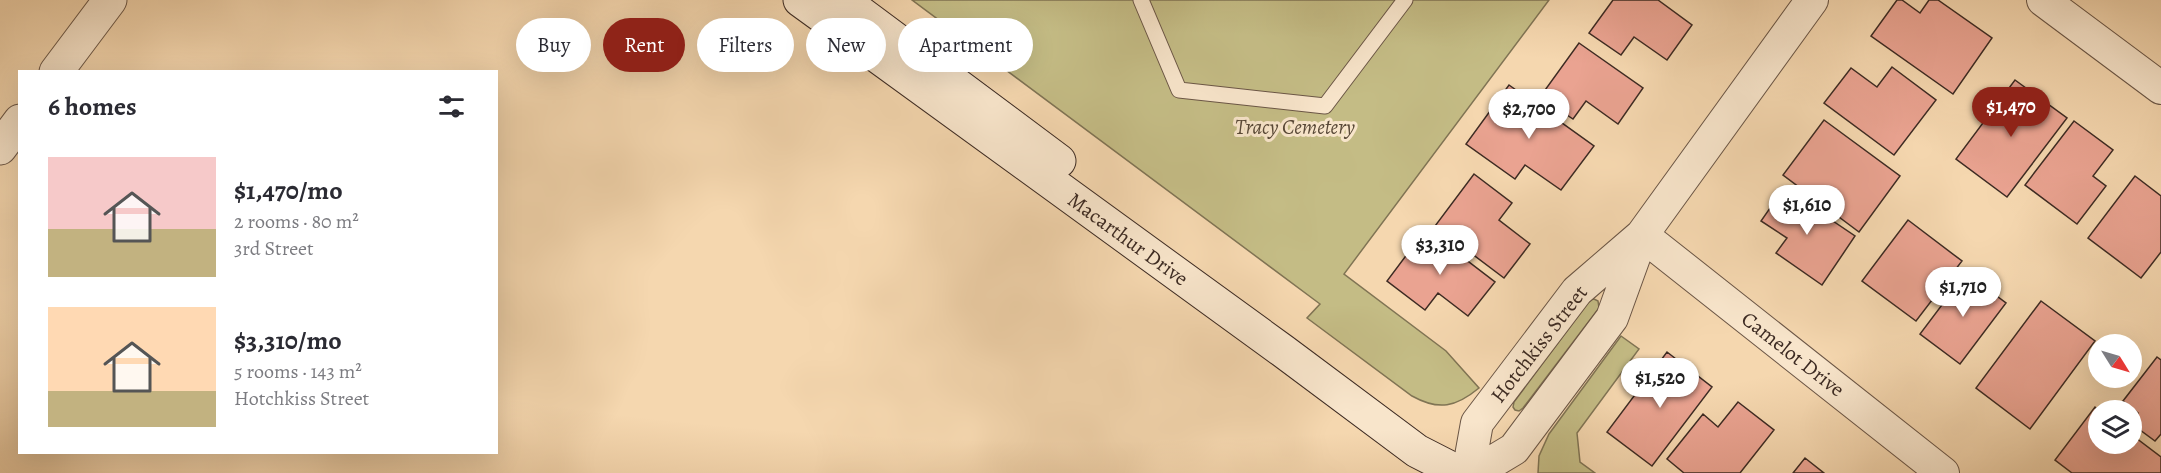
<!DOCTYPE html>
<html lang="en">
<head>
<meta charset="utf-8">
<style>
  body { margin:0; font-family:Alegreya,serif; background:#f7f7f7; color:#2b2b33; height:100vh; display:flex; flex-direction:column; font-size:22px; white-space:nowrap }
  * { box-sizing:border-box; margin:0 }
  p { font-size:20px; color:#7c7c81 }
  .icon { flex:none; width:33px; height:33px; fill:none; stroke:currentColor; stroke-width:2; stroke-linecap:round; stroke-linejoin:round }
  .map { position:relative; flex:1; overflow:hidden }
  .details { position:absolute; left:18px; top:70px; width:480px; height:384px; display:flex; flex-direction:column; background:#fff; border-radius:0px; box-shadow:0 6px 24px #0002 }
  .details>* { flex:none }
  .banner { position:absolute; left:516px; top:18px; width:570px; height:54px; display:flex; gap:12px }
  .needle { width:39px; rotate:127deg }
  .buttons { position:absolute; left:2088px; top:334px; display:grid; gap:12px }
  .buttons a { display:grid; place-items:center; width:54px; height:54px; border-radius:50%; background:#fff; box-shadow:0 6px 24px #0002; font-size:30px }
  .price { position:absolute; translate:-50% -51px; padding:0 14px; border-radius:21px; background:#fff; color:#222; font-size:20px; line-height:39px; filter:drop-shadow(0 2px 3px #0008) }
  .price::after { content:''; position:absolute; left:50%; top:36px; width:18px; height:14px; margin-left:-9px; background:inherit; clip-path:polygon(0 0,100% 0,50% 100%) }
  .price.current { background:#8f2418; color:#fff }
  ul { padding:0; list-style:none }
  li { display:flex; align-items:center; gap:18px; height:150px; padding:0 30px }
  li span { display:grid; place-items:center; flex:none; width:168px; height:120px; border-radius:0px; color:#555 }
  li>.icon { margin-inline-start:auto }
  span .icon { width:72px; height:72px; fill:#fffc; stroke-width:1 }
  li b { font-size:26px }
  h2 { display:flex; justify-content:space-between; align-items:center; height:72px; padding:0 30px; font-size:26px }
  .pill { padding:0 21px; border-radius:27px; background:#fff; box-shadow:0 6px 24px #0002; font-size:21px; line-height:54px }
  .pill.current { background:#8f2418; color:#fff }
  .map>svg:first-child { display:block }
  .green { fill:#c4bc85; stroke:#807454; stroke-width:1.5 }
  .building { fill:#eaa391; stroke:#3d2b23; stroke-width:1.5 }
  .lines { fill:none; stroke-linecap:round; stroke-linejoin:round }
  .service-casing { stroke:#6b5646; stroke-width:17 }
  .minor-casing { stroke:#6b5646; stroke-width:34 }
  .tertiary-casing { stroke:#6b5646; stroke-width:35 }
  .secondary-casing { stroke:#3d2b23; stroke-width:35 }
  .service { stroke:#f8e5cb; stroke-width:15 }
  .minor { stroke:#f8e5cb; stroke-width:32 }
  .tertiary { stroke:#f8e5cb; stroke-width:33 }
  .secondary { stroke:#f8e5cb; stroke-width:33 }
  .labels { text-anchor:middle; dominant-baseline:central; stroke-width:6; stroke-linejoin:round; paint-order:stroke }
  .park-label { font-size:21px; font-style:italic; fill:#584837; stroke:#f8e5cb }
  .street-label { font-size:21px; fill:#3d2b23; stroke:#f8e5cb }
</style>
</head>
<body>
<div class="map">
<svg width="2161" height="473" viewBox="0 0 2161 473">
  <rect width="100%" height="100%" fill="#f5d7af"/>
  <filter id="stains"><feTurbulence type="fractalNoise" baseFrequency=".00333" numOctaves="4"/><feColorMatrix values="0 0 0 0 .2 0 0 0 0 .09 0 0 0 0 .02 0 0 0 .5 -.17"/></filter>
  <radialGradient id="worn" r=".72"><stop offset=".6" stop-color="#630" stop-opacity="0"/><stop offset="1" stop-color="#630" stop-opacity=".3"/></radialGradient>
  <!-- green -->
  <path class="green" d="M912 0H1549L1344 274 1446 351 1479 388C1456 407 1439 411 1412 396L1307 318 1320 304Z
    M1594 299 1598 301 1599 308 1523 408 1519 411 1515 410 1513 407 1514 402 1590 300Z
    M1621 336 1639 349 1577 433 1580 462 1595 473H1538L1539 456 1549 434Z"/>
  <!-- building -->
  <path class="building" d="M1613 0H1658L1692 25 1667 60 1634 37 1621 55 1589 33Z
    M1897 0H1902L1920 13 1929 0H1938L1992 38 1953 94 1871 36Z
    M1579 43 1643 88 1618 124 1586 101 1573 119 1540 97Z
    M1892 67 1936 100 1894 155 1824 103 1851 68 1877 87Z
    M2015 80 2067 118 2007 197 1956 159Z
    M1509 85 1594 146 1561 190 1525 165 1515 179 1466 144Z
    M1824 120 1900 176 1859 232 1783 175Z
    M2074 121 2113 150 2093 176 2106 186 2077 224 2025 185Z
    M1474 174 1512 203 1499 220 1530 244 1504 278 1435 226Z
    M2135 176 2161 196V252L2141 278 2088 238Z
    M1784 188 1855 236 1822 285 1776 253 1787 238 1761 221Z
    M1908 220 1962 261 1916 321 1862 281Z
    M1426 229 1495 282 1468 316 1438 293 1425 310 1387 281Z
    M1966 273 2006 303 1960 364 1920 334Z
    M2041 301 2095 341 2030 429 1976 388Z
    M1667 352 1712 387 1652 466 1607 432Z
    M2157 357 2161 360V434L2155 441 2132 424 2138 413 2123 401Z
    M1738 402 1774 430 1740 473H1684L1667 459 1703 414 1718 427Z
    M2095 407 2100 411H2098V444H2132V435L2161 457V473H2072L2055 460Z
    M1805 458 1824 473H1793Z"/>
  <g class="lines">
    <!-- service casing -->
    <g class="service-casing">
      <path id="service" d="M1141 0 1179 90 1325 106 1405 0"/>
    </g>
    <!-- minor casing -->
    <g class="minor-casing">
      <path id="minor" d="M2043 0 2161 88
        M1642 235 1943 473
        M1468 473 1477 423 1577 291 1642 235 1812 0
        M1474 473 1514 449 1612 318 1641 238"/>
    </g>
    <!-- tertiary casing -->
    <g class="tertiary-casing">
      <path id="tertiary" d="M56 72 110 0
        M0 148 20 121"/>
    </g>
    <!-- secondary casing -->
    <g class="secondary-casing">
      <path id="secondary" d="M800 0 1283 351 1417 451 1460 473
        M843 0 1059 161"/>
    </g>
    <!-- service -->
    <use href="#service" class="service"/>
    <!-- minor -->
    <use href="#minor" class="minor"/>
    <!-- tertiary -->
    <use href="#tertiary" class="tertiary"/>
    <!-- secondary -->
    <use href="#secondary" class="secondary"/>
  </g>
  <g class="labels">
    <!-- park labels -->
    <g class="park-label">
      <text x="1295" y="127">Tracy Cemetery</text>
    </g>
    <!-- street labels -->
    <g class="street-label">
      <text transform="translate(1128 239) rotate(36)">Macarthur Drive</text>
      <text transform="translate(1539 344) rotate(-52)">Hotchkiss Street</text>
      <text transform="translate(1793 354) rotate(38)">Camelot Drive</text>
    </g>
  </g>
  <rect width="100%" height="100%" filter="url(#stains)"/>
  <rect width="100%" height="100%" fill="url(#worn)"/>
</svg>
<div class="buttons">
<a><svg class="needle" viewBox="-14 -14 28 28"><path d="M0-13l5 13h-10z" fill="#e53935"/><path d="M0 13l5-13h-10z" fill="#7c7c81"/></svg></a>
<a><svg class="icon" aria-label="layers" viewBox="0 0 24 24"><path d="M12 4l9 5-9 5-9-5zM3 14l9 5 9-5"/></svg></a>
</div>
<b class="price current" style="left:2011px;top:138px">$1,470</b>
<b class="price" style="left:1529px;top:140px">$2,700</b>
<b class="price" style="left:1807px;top:236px">$1,610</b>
<b class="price" style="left:1440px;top:276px">$3,310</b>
<b class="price" style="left:1963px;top:318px">$1,710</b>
<b class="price" style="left:1660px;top:409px">$1,520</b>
<div class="banner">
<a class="pill">Buy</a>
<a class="pill current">Rent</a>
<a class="pill">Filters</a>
<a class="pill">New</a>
<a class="pill">Apartment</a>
</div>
<section class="details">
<h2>6 homes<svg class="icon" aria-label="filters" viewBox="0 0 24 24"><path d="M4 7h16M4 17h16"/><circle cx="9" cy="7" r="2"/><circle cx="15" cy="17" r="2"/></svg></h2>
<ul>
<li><span style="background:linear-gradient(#f6c9c9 60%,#c2b280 0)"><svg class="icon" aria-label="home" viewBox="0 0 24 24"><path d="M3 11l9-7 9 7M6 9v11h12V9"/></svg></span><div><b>$1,470/mo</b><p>2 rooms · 80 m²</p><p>3rd Street</p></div></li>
<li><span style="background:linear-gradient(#ffd9b3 70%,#c2b280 0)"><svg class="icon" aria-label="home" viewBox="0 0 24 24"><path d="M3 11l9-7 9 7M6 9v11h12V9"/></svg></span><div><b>$3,310/mo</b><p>5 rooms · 143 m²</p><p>Hotchkiss Street</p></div></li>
</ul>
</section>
</div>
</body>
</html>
